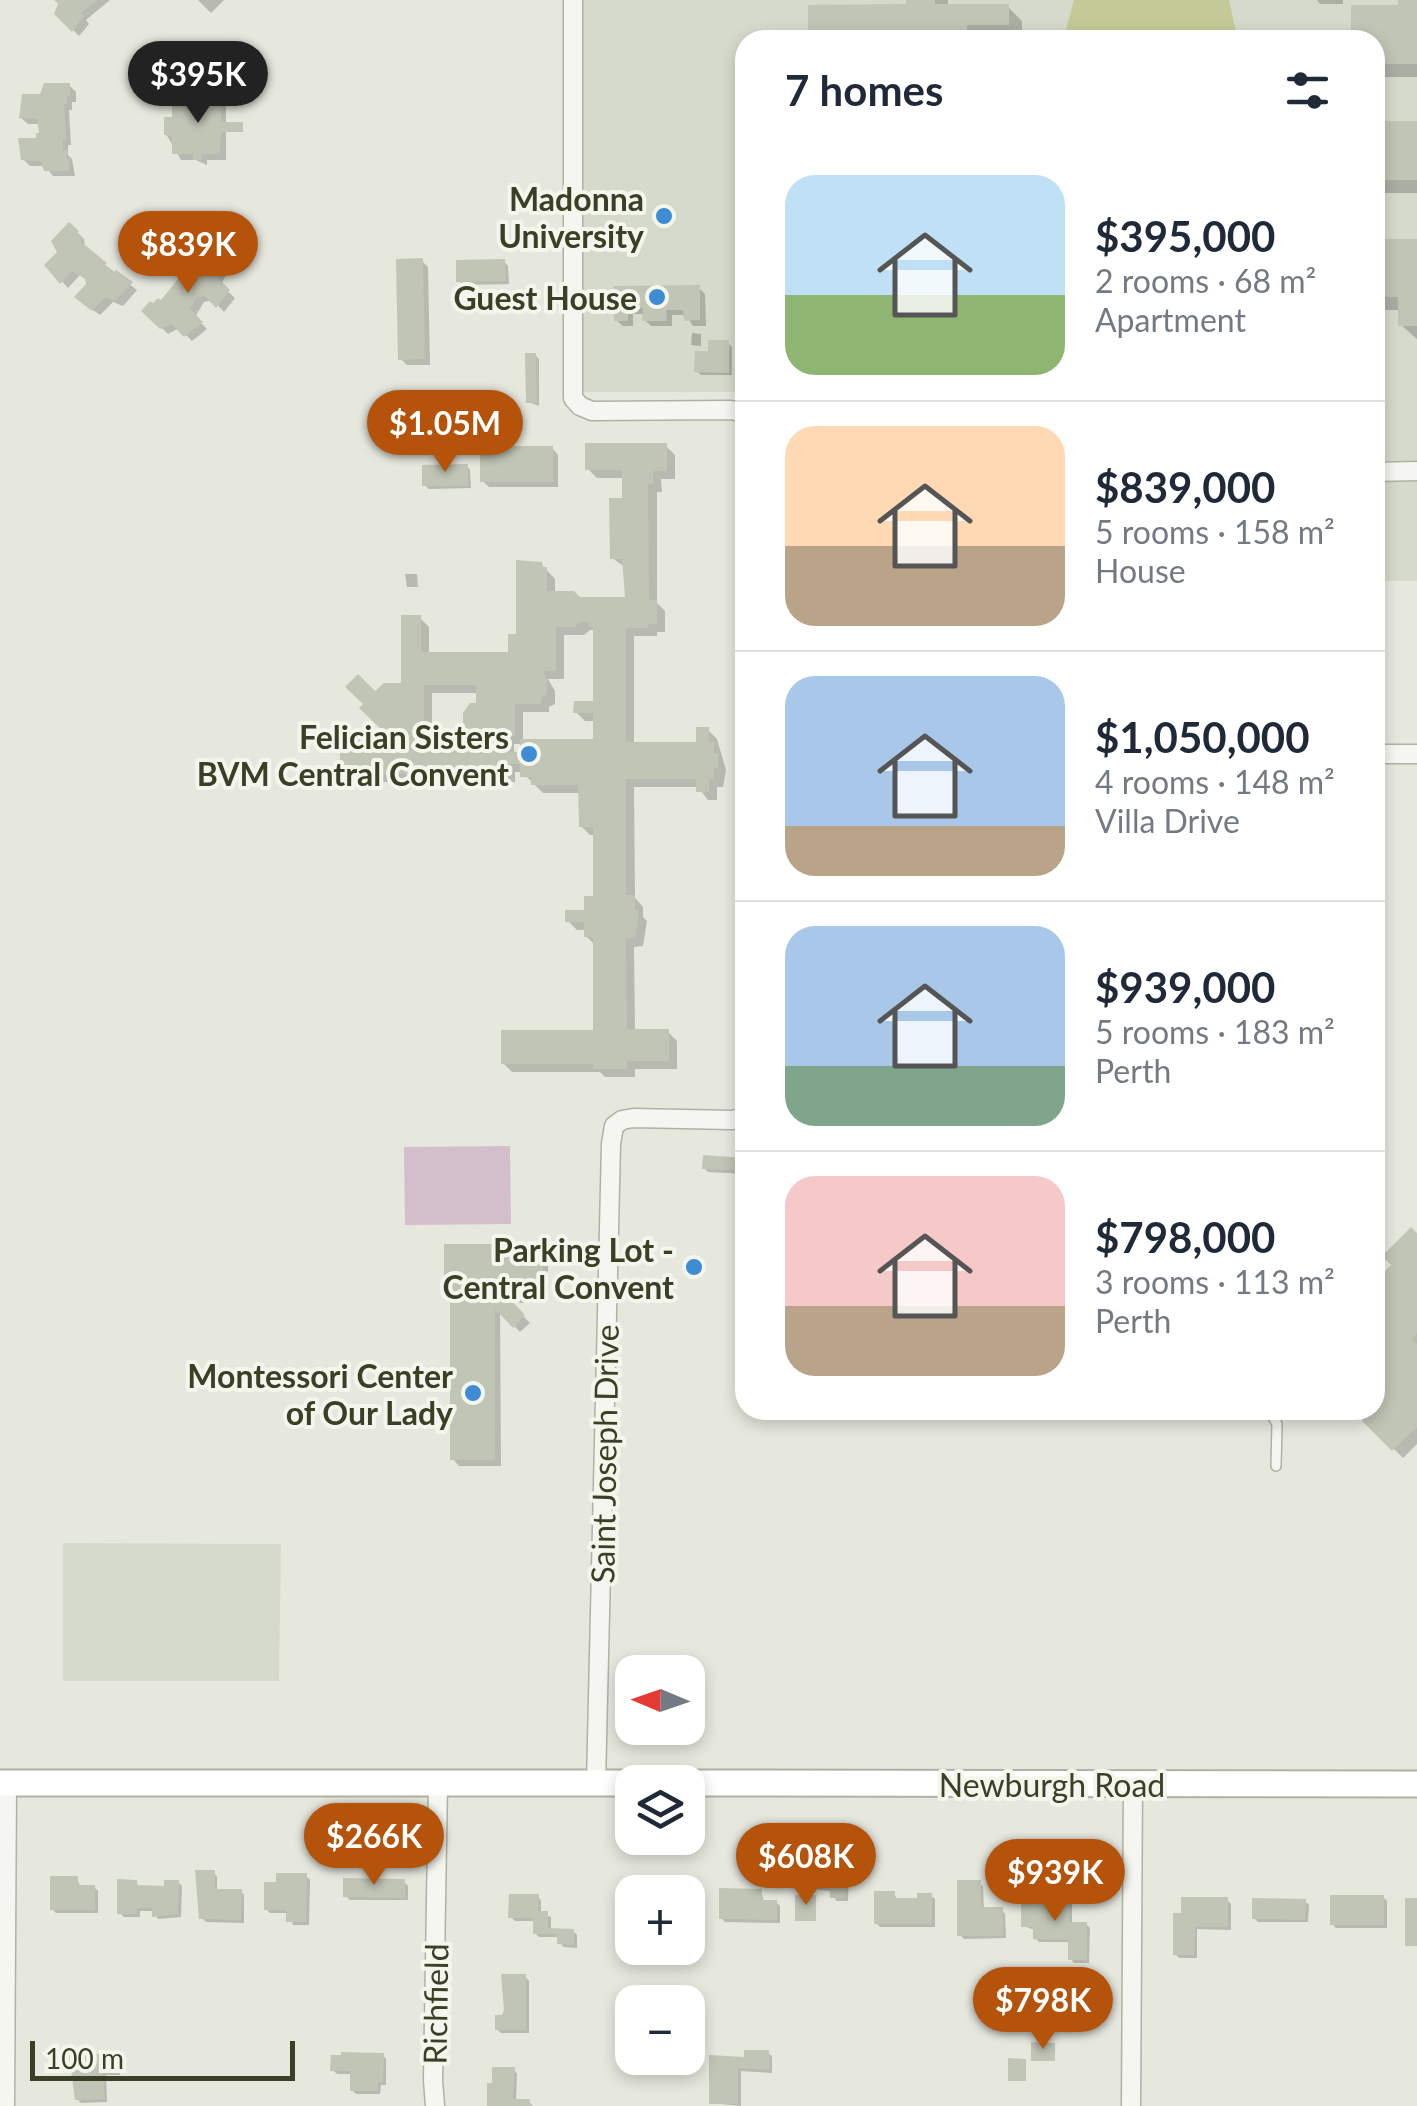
<!DOCTYPE html>
<html lang="en">
<head>
<meta charset="utf-8">
<style>
  body { margin:0; font-family:Lato,sans-serif; background:#f2f2f3; color:#1f2937; height:100vh; display:flex; flex-direction:column; font-size:38px; white-space:nowrap }
  * { box-sizing:border-box; margin:0 }
  p { font-size:32px; color:#747a83 }
  .icon { flex:none; width:55px; height:55px; fill:none; stroke:currentColor; stroke-width:2; stroke-linecap:round; stroke-linejoin:round }
  .map { position:relative; flex:1; overflow:hidden }
  .panel { position:absolute; left:735px; top:30px; width:650px; height:1390px; display:flex; flex-direction:column; background:#fff; border-radius:30px; box-shadow:0 5px 15px #0003 }
  .panel>* { flex:none }
  .needle { width:65px; rotate:272deg }
  .fabs { position:absolute; left:615px; top:1655px; display:grid; gap:20px }
  .fabs a { display:grid; place-items:center; width:90px; height:90px; border-radius:20px; background:#fff; box-shadow:0 5px 15px #0003; font-size:50px }
  .scale { position:absolute; left:30px; bottom:25px; width:265px; box-sizing:border-box; padding-left:10px; border:5px solid #394026; border-top:0; font-size:28px; line-height:35px; white-space:nowrap; color:#394026; -webkit-text-stroke:8px #f4f6ed; paint-order:stroke }
  .price { position:absolute; translate:-50% -85px; padding:0 22px; border-radius:35px; background:#b45309; color:#fff; font-size:32px; line-height:65px; filter:drop-shadow(0 2px 5px #0008) }
  .price::after { content:''; position:absolute; left:50%; top:60px; width:30px; height:22px; margin-left:-15px; background:inherit; clip-path:polygon(0 0,100% 0,50% 100%) }
  .price.active { background:#222; color:#fff }
  ul { padding:0; list-style:none }
  li { display:flex; align-items:center; gap:30px; height:250px; padding:0 50px }
  li+li { border-top:2px solid #e0e1e3 }
  li span { display:grid; place-items:center; flex:none; width:280px; height:200px; border-radius:30px; color:#555 }
  li>.icon { margin-inline-start:auto }
  span .icon { width:120px; height:120px; fill:#fffc; stroke-width:1 }
  li b { font-size:42px }
  h2 { display:flex; justify-content:space-between; align-items:center; height:120px; padding:0 50px; font-size:42px }
  .map>svg:first-child { display:block }
  .built { fill:#d6dacc }
  .green { fill:#d3bfcb }
  .water { fill:#c3ca97 }
  .shadow { fill:#0003; fill-rule:evenodd }
  .building { fill:#c1c5b5; fill-rule:evenodd }
  .lines { fill:none; stroke-linecap:round; stroke-linejoin:round }
  .lane-casing { stroke:#afb2a3; stroke-width:12 }
  .street-casing { stroke:#afb2a3; stroke-width:21 }
  .secondary-casing { stroke:#afb2a3; stroke-width:29 }
  .lane { stroke:#f5f6f1; stroke-width:9 }
  .street { stroke:#f5f6f1; stroke-width:18 }
  .secondary { stroke:#fff; stroke-width:25 }
  .poi-dot { fill:#3d8cd4; stroke:#f4f6ed; stroke-width:4 }
  .labels { text-anchor:middle; dominant-baseline:central; stroke-width:8; stroke-linejoin:round; paint-order:stroke }
  .poi-label { font-size:32px; font-weight:bold; fill:#394026; stroke:#f4f6ed; text-anchor:end }
  .street-label { font-size:32px; fill:#394026; stroke:#f4f6ed }
</style>
</head>
<body>
<div class="map">
<svg width="1417" height="2106" viewBox="0 0 1417 2106">
  <rect width="100%" height="100%" fill="#e6e8de"/>
  <!-- built -->
  <path class="built" d="M582 0H1417V581H1375V40H745V392H582Z
    M63 1543 281 1544 279 1681H63Z"/>
  <!-- green -->
  <path class="green" d="M510 1146 511 1224 405 1225 404 1147Z"/>
  <!-- water -->
  <path class="water" d="M1074 0H1229L1238 40H1063Z"/>
  <!-- shadow -->
  <path class="shadow" d="M57 0H110L86 20 89 24 79 36 57 13 61 4Z
    M198 0H224L211 13Z
    M909 0H948V7H1008L1022 21V38L816 40 811 35 909 7Z
    M1317 0H1343V4H1320Z
    M1401 0H1417V77H1375V40H1353L1400 7Z
    M69 85 76 92V102H72V110H69L71 145H68V155L72 159 75 176H53L45 166H30L23 159 42 134 40 124H28L21 118 42 97Z
    M199 96 204 101H220L226 107V125L243 126V132H226V160H207V165L196 160H181L166 134 174 120Z
    M1375 123H1417V193H1375Z
    M70 225 84 239 85 249 137 290 123 306 113 302 100 315 83 303 90 284 85 277 80 275 68 288 48 265 60 252Z
    M1375 241H1417V339L1401 325V310H1375Z
    M203 252 226 275 221 285 235 298 224 312 213 300 204 302 195 317 207 329 192 341 179 328 168 334 144 311 161 304 186 280Z
    M422 261 428 267 430 365H407L401 359Z
    M504 262 508 266 509 284 463 285 459 281Z
    M616 288H699L705 294 706 326H693L686 315H672V326H651L645 320V314H633V326H623L616 320Z
    M692 333 701 334V346L691 345Z
    M728 343 732 347V375H701L697 371 710 354Z
    M535 355 539 359V406L528 402Z
    M498 440 504 446 552 448 558 455V487H489L483 481Z
    M666 446 675 455V479H661L662 492H657V603L665 611V632H657V636H634V744H698L708 730 717 739 726 770 723 787H717V800H708L698 787H634L635 898 643 907V917L647 921 643 946 634 947 635 1032H668L677 1041V1069H635V1077H605L600 1072H512L503 1063 595 1032V945L586 936V930H577L568 921 586 913 595 898V835H590L581 826V793H543L522 772H515V782H383V786H360L342 773 374 738 382 746H411V740H396L363 708 375 695 403 685 420 618 429 627V655H511L541 564 555 579V594L580 599H628L625 567 612 558 624 501V478H597L588 469ZM590 630H595V704L576 712 585 721H595V742H523V712H549V707L555 704V691L548 679H564V635H584ZM432 693H479L475 745 432 746ZM514 744H522V754H514Z
    M467 466 470 470 471 488 429 489 425 485Z
    M405 574H417L418 587H407Z
    M745 1160V1174L708 1172 704 1168Z
    M1417 1237V1444L1403 1458 1366 1421 1384 1403 1375 1393V1285Z
    M501 1246 507 1253 542 1254 548 1261V1302L510 1303 530 1323 520 1332 500 1311 501 1466H459L453 1459 452 1294 447 1288Z
    M845 1865 849 1869 848 1901H836L833 1891 819 1890 815 1887Z
    M214 1873 217 1877V1891H241L244 1895V1923L206 1922 202 1918Z
    M306 1876 310 1880 309 1925H293L289 1913H270L266 1909Z
    M77 1878 81 1888 94 1887 98 1891V1913H56L52 1909Z
    M136 1882 139 1886 166 1888 178 1882 182 1886 181 1917 158 1919 154 1911H140V1917H124L120 1913Z
    M404 1882 408 1886V1900H350L346 1896Z
    M979 1883 983 1886 984 1910H1001L1005 1914 1006 1938 964 1939 960 1935Z
    M761 1891 764 1902H776L780 1906V1923L725 1922 721 1918Z
    M894 1893 898 1901H920L931 1896 935 1899V1927H880L876 1923Z
    M538 1897 541 1900V1913L551 1917V1931H573L577 1935V1948L563 1947 559 1937H539L535 1933 536 1921H515L511 1917Z
    M1383 1897 1387 1901V1928H1336L1332 1924Z
    M1069 1900 1072 1904V1924H1086L1090 1928 1089 1963H1074L1071 1959V1942H1039L1035 1938V1930L1023 1926Z
    M1227 1900 1231 1904V1930L1197 1929V1958H1179L1175 1954 1184 1915Z
    M1305 1901 1309 1905 1308 1922H1258L1254 1918Z
    M638 1948H681V1952H642Z
    M525 1977 529 1981V2033H501L497 2029Z
    M688 2048 699 2050V2063L684 2062V2058H688Z
    M768 2053 772 2056V2073L741 2071V2106L711 2103V2057L747 2059Z
    M383 2055 386 2059V2085H381L380 2094H356L352 2090V2074H337L333 2070Z
    M115 2056 119 2060 120 2075H106L107 2102 81 2103 77 2099Z
    M514 2070 517 2074 516 2102H529L533 2106H489Z"/>
  <!-- building -->
  <path class="building" d="M54 0H98L81 13 84 16 72 32 54 14 58 4Z
    M906 0H935V4H1009V25H967V40H936V35L808 36V5L906 4Z
    M1398 0H1417V64H1375V40H1351V5H1398Z
    M44 83H70V96H67V104H64L66 139H63V150H67V159H70L69 171H44L40 161 21 160 18 138H36V133H39L37 119 19 118 22 94H40Z
    M191 93H200V98H221V122H243V132H221L220 154H202V160H193V154H172V136L164 135V117H172V98H191Z
    M1375 121H1417V180H1375Z
    M69 222 79 231 77 233 83 239 80 241 107 263 105 265 113 273 116 270 133 282 115 301 105 297 92 311 74 297 86 284 85 279 72 271 60 284 44 265 57 252 51 241Z
    M1375 239H1417V326H1398V297H1375Z
    M203 248 221 266 216 276 230 290 216 308 204 295 200 298 198 296 190 309 203 322 184 337 171 324 160 329 141 311 150 301 153 303 158 298 161 300 183 273 185 276Z
    M423 258 425 359 398 360 396 259Z
    M505 259 506 281 456 282V260Z
    M700 285V320L684 321 683 310H666L667 321H642L643 308 628 309V321H614L613 286Z
    M708 340H729V373L694 372 695 351H708Z
    M525 353H536L537 403H526Z
    M480 437H499V446H553V482H480Z
    M585 443H667V471H653V484H648L649 600H657V624H649L648 628H626V742H696V727H709V742H714V753H718V768H714V779H709V792H696V779H626V895H635V910H639L635 938H626L627 1029H669V1061H627V1069H593V1064H501V1030H593V937H584V922H565V910H584V896H593V827H579L578 785H531V777H520V764H507V774H375V778H348V774H340V738L375 735V743H408L409 732H384L359 708 363 704 345 687 358 674 375 691 384 683H401V615H421V652H508V634H516V560L542 562 543 567H547V591H574L580 597H625L622 559H610L609 498H622V470H585ZM580 622H589V627H593V701H574L573 713H593V739H520V752L506 751V736H515V704H541V698L547 694V679L542 671H556V627H574ZM424 685H476V703H470L463 713V726L472 736V743H417V734H424Z
    M468 464V486H422V465Z
    M703 1155 745 1158V1171L702 1169Z
    M1411 1227 1417 1233V1333L1412 1339 1417 1344V1427L1392 1451 1362 1421 1381 1403 1375 1397V1281L1391 1265 1382 1256Z
    M444 1244H502V1252H543V1297H508L525 1315 513 1328 495 1309V1460H450V1289H444Z
    M824 1859 846 1863 845 1898H830V1888H813V1863H823Z
    M195 1870H215V1889H242L241 1920 199 1919Z
    M276 1873H307L306 1922H286V1910H264V1882H276Z
    M50 1876H78V1885H95V1910H50Z
    M343 1878 405 1879V1898L343 1897Z
    M117 1879 137 1880V1885L164 1886V1880H179L178 1914 152 1917V1908H137V1914H117Z
    M957 1880H981V1907H1003V1936H957Z
    M719 1888 762 1889 761 1900H777V1920L719 1919Z
    M874 1891H895V1898H917V1893H932V1924H874Z
    M509 1894H539L538 1911H548V1928L574 1929V1945L557 1944V1934H533V1918H508Z
    M795 1895H816V1921H795Z
    M1330 1895H1384V1925H1330Z
    M1021 1897 1070 1898 1069 1922H1087V1960H1068V1940L1033 1939V1927H1021Z
    M1181 1897H1228V1927H1195L1194 1955H1173V1913H1181Z
    M1252 1898 1306 1899 1305 1920 1252 1919Z
    M1405 1898H1417V1946H1405Z
    M501 1974H526V2030H495V2015H502L504 2010Z
    M688 2006H702L703 2030H688Z
    M1031 2042 1055 2043V2061H1031Z
    M744 2050H769L770 2070 738 2068V2104H709V2055L744 2057Z
    M341 2052 384 2053 383 2082H378V2091H350V2071H330L331 2055H341Z
    M116 2053 117 2072H103L105 2099 75 2100 69 2055Z
    M1008 2058 1026 2059V2081H1008Z
    M492 2067H515L513 2099H530V2106H487V2083H492Z"/>
  <g class="lines">
    <!-- lane casing -->
    <g class="lane-casing">
      <path id="lane" d="M1269 1410 1277 1424 1276 1466"/>
    </g>
    <!-- street casing -->
    <g class="street-casing">
      <path id="street" d="M573 0V398L580 406 592 411 731 410 745 413
        M1375 472 1417 471
        M1375 754H1417
        M596 1783 611 1144 614 1126 622 1120 633 1118 732 1120 745 1117
        M5 2106 7 1783
        M435 2106 433 2080 438 1783
        M1131 2106 1133 1783"/>
    </g>
    <!-- secondary casing -->
    <g class="secondary-casing">
      <path id="secondary" d="M0 1783H632
        M688 1783 1417 1784"/>
    </g>
    <!-- lane -->
    <use href="#lane" class="lane"/>
    <!-- street -->
    <use href="#street" class="street"/>
    <!-- secondary -->
    <use href="#secondary" class="secondary"/>
  </g>
  <!-- markers -->
  <g class="poi-dot">
    <circle cx="664" cy="216" r="10"/>
    <circle cx="657" cy="297" r="10"/>
    <circle cx="529" cy="754" r="10"/>
    <circle cx="694" cy="1267" r="10"/>
    <circle cx="473" cy="1393" r="10"/>
  </g>
  <g class="labels">
    <!-- poi labels -->
    <g class="poi-label">
      <text x="644" y="198">Madonna<tspan x="644" dy="37">University</tspan></text>
      <text x="637" y="297">Guest House</text>
      <text x="509" y="736">Felician Sisters<tspan x="509" dy="37">BVM Central Convent</tspan></text>
      <text x="674" y="1249">Parking Lot -<tspan x="674" dy="37">Central Convent</tspan></text>
      <text x="453" y="1375">Montessori Center<tspan x="453" dy="37">of Our Lady</tspan></text>
    </g>
    <!-- street labels -->
    <g class="street-label">
      <text transform="translate(604 1454) rotate(-89)">Saint Joseph Drive</text>
      <text x="1052" y="1784">Newburgh Road</text>
      <text transform="translate(435 2004) rotate(-89)">Richfield</text>
    </g>
  </g>
</svg>
<div class="fabs">
<a><svg class="needle" viewBox="-14 -14 28 28"><path d="M0-13l5 13h-10z" fill="#e53935"/><path d="M0 13l5-13h-10z" fill="#747a83"/></svg></a>
<a><svg class="icon" aria-label="layers" viewBox="0 0 24 24"><path d="M12 4l9 5-9 5-9-5zM3 14l9 5 9-5"/></svg></a>
<a>+</a>
<a>−</a>
</div>
<div class="scale">100 m</div>
<b class="price active" style="left:198px;top:126px">$395K</b>
<b class="price" style="left:188px;top:296px">$839K</b>
<b class="price" style="left:445px;top:475px">$1.05M</b>
<b class="price" style="left:374px;top:1888px">$266K</b>
<b class="price" style="left:806px;top:1908px">$608K</b>
<b class="price" style="left:1055px;top:1924px">$939K</b>
<b class="price" style="left:1043px;top:2052px">$798K</b>
<section class="panel">
<h2>7 homes<svg class="icon" aria-label="filters" viewBox="0 0 24 24"><path d="M4 7h16M4 17h16"/><circle cx="9" cy="7" r="2"/><circle cx="15" cy="17" r="2"/></svg></h2>
<ul>
<li><span style="background:linear-gradient(#bfe0f5 60%,#8fb573 0)"><svg class="icon" aria-label="home" viewBox="0 0 24 24"><path d="M3 11l9-7 9 7M6 9v11h12V9"/></svg></span><div><b>$395,000</b><p>2 rooms · 68 m²</p><p>Apartment</p></div></li>
<li><span style="background:linear-gradient(#ffd9b3 60%,#b9a48a 0)"><svg class="icon" aria-label="home" viewBox="0 0 24 24"><path d="M3 11l9-7 9 7M6 9v11h12V9"/></svg></span><div><b>$839,000</b><p>5 rooms · 158 m²</p><p>House</p></div></li>
<li><span style="background:linear-gradient(#a9c7e8 75%,#b9a48a 0)"><svg class="icon" aria-label="home" viewBox="0 0 24 24"><path d="M3 11l9-7 9 7M6 9v11h12V9"/></svg></span><div><b>$1,050,000</b><p>4 rooms · 148 m²</p><p>Villa Drive</p></div></li>
<li><span style="background:linear-gradient(#a9c7e8 70%,#7fa58c 0)"><svg class="icon" aria-label="home" viewBox="0 0 24 24"><path d="M3 11l9-7 9 7M6 9v11h12V9"/></svg></span><div><b>$939,000</b><p>5 rooms · 183 m²</p><p>Perth</p></div></li>
<li><span style="background:linear-gradient(#f6c9c9 65%,#b9a48a 0)"><svg class="icon" aria-label="home" viewBox="0 0 24 24"><path d="M3 11l9-7 9 7M6 9v11h12V9"/></svg></span><div><b>$798,000</b><p>3 rooms · 113 m²</p><p>Perth</p></div></li>
</ul>
</section>
</div>
</body>
</html>
